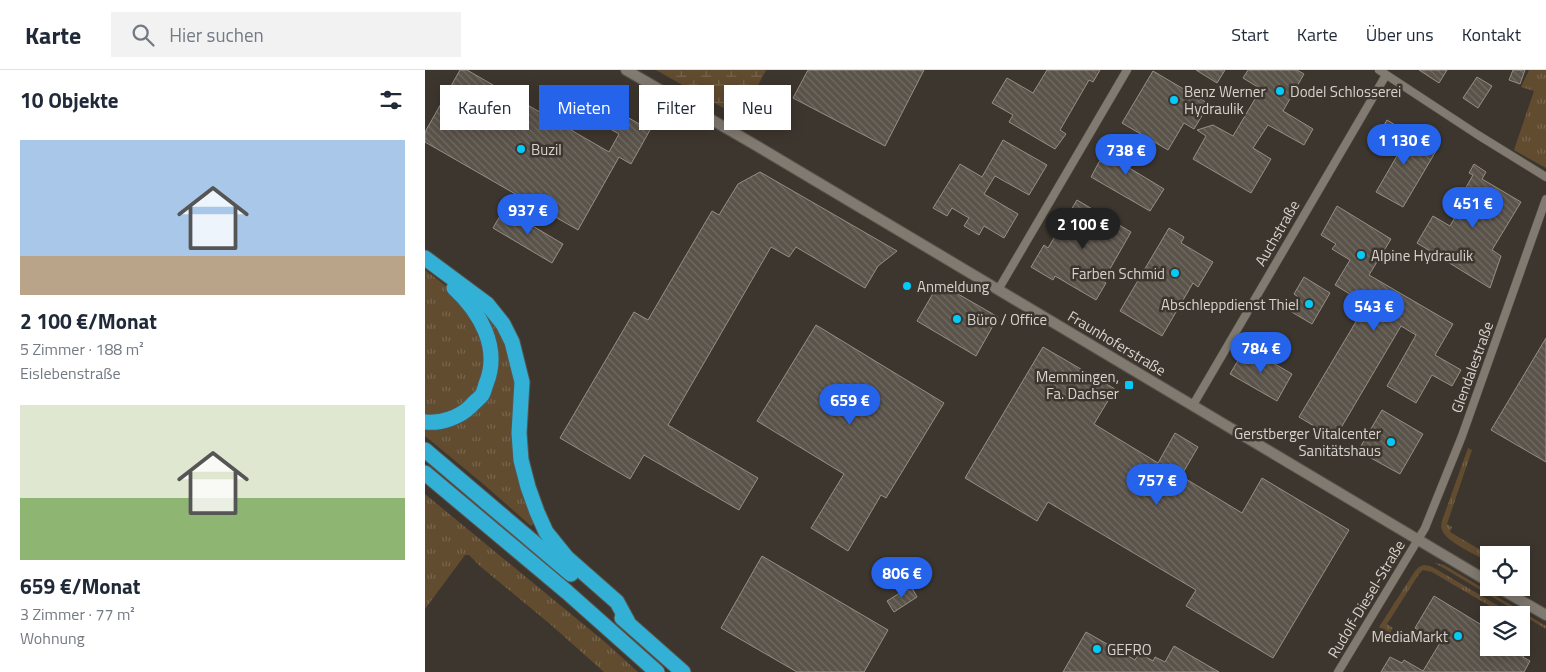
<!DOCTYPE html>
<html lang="de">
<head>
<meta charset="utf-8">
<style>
  body { margin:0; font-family:"Titillium Web",sans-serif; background:#f2f2f3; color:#1f2937; height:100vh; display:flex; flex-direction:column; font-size:19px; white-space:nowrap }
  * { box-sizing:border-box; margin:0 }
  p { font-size:16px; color:#747a83 }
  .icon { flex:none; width:28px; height:28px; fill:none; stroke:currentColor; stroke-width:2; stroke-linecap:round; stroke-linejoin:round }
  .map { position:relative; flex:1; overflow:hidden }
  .drawer { display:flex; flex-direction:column; background:#fff; width:425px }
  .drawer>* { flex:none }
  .banner { position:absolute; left:15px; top:15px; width:475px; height:45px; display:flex; gap:10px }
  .buttons { position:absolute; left:1055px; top:476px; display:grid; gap:10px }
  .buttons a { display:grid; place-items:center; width:50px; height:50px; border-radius:0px; background:#fff; box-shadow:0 2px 12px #0003; font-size:25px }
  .price { position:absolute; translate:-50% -42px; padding:0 11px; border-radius:18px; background:#2563eb; color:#fff; font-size:16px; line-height:32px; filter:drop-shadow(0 1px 2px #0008) }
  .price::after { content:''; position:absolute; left:50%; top:30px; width:15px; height:11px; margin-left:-8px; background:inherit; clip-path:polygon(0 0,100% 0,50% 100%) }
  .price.on { background:#222; color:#fff }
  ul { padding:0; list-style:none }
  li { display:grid; align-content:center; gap:10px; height:265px; padding:0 20px }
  li span { display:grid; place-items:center; height:155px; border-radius:0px; color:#555 }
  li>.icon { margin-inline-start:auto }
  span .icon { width:90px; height:90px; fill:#fffc; stroke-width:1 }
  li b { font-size:21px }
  h2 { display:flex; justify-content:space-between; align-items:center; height:60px; padding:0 20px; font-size:21px }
  .chip { padding:0 18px; border-radius:0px; background:#fff; box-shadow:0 2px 12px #0003; font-size:18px; line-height:45px }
  .chip.on { background:#2563eb; color:#fff }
  header { display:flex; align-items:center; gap:30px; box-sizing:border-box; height:70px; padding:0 25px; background:#fff; border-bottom:1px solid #e0e1e3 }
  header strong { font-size:24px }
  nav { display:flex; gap:28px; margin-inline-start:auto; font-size:18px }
  .search { width:350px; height:45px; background:#f2f2f3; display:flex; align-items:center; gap:12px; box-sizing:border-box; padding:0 18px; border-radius:0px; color:#747a83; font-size:19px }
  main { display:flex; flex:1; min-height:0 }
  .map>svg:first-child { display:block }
  .grass { fill:url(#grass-tufts) }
  .wetland { fill:url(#wetland-marsh) }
  .building { fill:url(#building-back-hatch); stroke:#978f85 }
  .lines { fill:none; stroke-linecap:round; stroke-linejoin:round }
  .minor-casing { stroke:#59544d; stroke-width:9 }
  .tertiary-casing { stroke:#59544d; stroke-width:12 }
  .motorway-casing { stroke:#59544d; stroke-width:17 }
  .minor { stroke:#817a70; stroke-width:8 }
  .tertiary { stroke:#817a70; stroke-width:10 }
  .motorway { stroke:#33b0d5; stroke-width:15 }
  .poi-dot { fill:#02cbf9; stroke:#3d362e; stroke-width:2 }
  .labels { text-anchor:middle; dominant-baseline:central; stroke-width:5; stroke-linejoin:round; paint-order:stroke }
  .poi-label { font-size:15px; fill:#d6d2cd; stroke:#3d362e; text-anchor:start }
  .street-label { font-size:15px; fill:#d6d2cd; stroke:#3d362e }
</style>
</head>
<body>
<header>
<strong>Karte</strong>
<div class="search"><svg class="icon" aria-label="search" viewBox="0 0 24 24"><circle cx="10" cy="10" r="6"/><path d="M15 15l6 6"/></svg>Hier suchen</div>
<nav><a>Start</a><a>Karte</a><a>Über uns</a><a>Kontakt</a></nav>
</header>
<main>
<section class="drawer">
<h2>10 Objekte<svg class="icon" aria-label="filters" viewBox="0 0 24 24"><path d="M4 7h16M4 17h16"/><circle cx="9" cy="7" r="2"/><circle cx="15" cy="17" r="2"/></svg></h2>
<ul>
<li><span style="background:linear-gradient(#a9c7e8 75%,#b9a48a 0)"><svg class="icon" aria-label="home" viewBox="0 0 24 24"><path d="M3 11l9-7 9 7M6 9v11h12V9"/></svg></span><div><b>2 100 €/Monat</b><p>5 Zimmer · 188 m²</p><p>Eislebenstraße</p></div></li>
<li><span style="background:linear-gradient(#dfe7d0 60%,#8fb573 0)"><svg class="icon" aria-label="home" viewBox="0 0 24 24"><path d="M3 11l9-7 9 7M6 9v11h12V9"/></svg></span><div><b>659 €/Monat</b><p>3 Zimmer · 77 m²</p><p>Wohnung</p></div></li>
</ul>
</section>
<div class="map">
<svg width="1121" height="602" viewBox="0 0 1121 602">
  <defs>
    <pattern id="grass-tufts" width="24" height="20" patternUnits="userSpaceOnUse" patternTransform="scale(1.25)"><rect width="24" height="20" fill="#624c30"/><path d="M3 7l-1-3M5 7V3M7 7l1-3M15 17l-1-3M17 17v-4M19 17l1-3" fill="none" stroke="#78654d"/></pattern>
    <pattern id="wetland-marsh" width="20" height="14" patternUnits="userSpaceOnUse" patternTransform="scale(1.25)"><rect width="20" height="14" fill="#624c30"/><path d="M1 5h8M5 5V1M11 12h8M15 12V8" fill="none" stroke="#78654d"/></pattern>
    <pattern id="building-back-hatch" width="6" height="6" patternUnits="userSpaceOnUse" patternTransform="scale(1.25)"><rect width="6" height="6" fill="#5a534a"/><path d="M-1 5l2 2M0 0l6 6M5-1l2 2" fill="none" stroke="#716b63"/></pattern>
  </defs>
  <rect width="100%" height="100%" fill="#3d362e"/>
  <!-- grass -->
  <path class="grass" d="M1104 0H1121V98L1089 80 1109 21 1096 17Z
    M0 200C12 209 25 218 35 230 44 241 60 272 61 286 62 304 52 326 37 337 26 345 13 345 0 347Z
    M53 233 72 256 87 287 111 452 106 456 57 413 0 366V358L63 324Z
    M1043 378 1047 380 1022 454 1027 457 1025 462 1064 485V492C1053 486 1021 472 1017 460 1015 456 1017 452 1018 448Z
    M0 424 180 572 213 602H179L125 554 56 497 44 485H40L0 539Z
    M1010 493 1019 495 1121 556V559Z
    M999 495 1005 496 1011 499 1089 545H1080L1007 502 998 500 994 504 962 554 968 558 965 563 954 557 990 501 994 497Z"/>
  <!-- wetland -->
  <path class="wetland" d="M231 0H341L316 48Z"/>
  <!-- building -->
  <path class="building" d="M35 0H42L184 82 194 64 156 42 165 26 225 60 206 94 194 87 153 160 0 72V62Z
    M383 0H499L460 76 368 28Z
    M622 0H675L668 12 664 10 635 60 641 64 630 79 584 52 588 45 567 33 582 8 608 23Z
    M771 0H800L792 13Z
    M823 0H872L879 4 858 41 888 59 879 75 843 55 828 78 846 89 826 123 768 89 781 66 772 60 788 55 808 66 836 19 818 8Z
    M994 0H1022L1014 13Z
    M1088 0H1100L1095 14 1084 10Z
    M728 1 784 34 769 59 759 53 743 80 697 53Z
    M1052 7 1067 16 1053 38 1038 28Z
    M962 50 975 58 967 70 984 66 1011 81 978 137 951 122 976 79 953 65Z
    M691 67 711 79 701 96 739 119 725 141 666 107 679 83 683 82Z
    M578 70 622 95 604 125 570 106 559 124 593 144 579 168 559 156 554 165 539 156 544 148 527 138 522 146 508 138 535 94 557 107Z
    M1049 94 1061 102 1057 109 1096 132 1067 180 1076 186 1065 218 992 173 1008 146 1025 156 1038 133 1034 130 1048 105 1044 103Z
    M335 102 472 181 453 196 440 218 371 177 364 187 346 177 243 355 333 408 314 440 219 385 205 409 135 368 209 242 223 250 287 141 294 145 313 114Z
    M652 130 706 162 678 211 681 213 671 230 630 206 628 210 606 197 619 175 623 178Z
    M912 136 966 169 944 205 1028 254 1010 285 1036 300 1027 316 1007 305 991 333 962 316 991 265 976 256 910 368 897 361H892L889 356 874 347 941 235 937 233 938 232 910 215 925 190 907 179 911 174 896 165Z
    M79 139 138 174 127 193 68 158Z
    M744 158 759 167 756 173 788 192 773 217 768 213 737 266 695 241Z
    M879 207 905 223 887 254 865 241 873 227 869 224Z
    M514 213 573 247 551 286 492 251Z
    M391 255 519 333 461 428 456 425 423 481 386 458 419 404 332 351Z
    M1121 268V392L1066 360Z
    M618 277 690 319 669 354 733 393 750 363 773 377 756 406 817 443 837 408 924 460 848 588 761 536 771 520 623 432 612 451 540 408Z
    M821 277 867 304 852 331 805 304Z
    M957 340 998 364 975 404 933 381Z
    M337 486 463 560 439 602H372L296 558Z
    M486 516 492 527 469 542 462 531Z
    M1009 526 1055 554 1057 550 1064 554V578H1096L1101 581 1098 587 1105 591 1099 602H956L965 587 977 593 979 590 998 601 1015 573 990 558Z
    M661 562 710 590 714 583 728 591 730 587 740 592 749 576 794 602H638Z"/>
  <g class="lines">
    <!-- minor casing -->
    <g class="minor-casing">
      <path id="minor" d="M954 0 1053 65 1121 107
        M573 220 702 0
        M768 335 961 5
        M913 602 1000 458 1037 366 1121 129"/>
    </g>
    <!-- tertiary casing -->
    <g class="tertiary-casing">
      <path id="tertiary" d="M201 0 332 76 1064 512
        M1074 518 1121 545"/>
    </g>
    <!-- motorway casing -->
    <g class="motorway-casing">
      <path id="motorway" d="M0 188 62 234 78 254 87 272 97 312 94 363 96 390 103 417 112 442 121 462 142 488 192 532 204 554
        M0 352C16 354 35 347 46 336 49 332 54 329 57 325 59 322 60 317 61 314 76 278 55 242 29 218
        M0 380 146 504
        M0 403 142 522 232 602
        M197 548 258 602"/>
    </g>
    <!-- minor -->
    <use href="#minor" class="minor"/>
    <!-- tertiary -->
    <use href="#tertiary" class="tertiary"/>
    <!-- motorway -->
    <use href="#motorway" class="motorway"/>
  </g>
  <!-- markers -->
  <g class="poi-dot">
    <circle cx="855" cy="21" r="5"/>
    <circle cx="749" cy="30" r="5"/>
    <circle cx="96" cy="79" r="5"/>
    <circle cx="936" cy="185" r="5"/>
    <circle cx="750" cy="203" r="5"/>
    <circle cx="482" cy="216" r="5"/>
    <circle cx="884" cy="234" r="5"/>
    <circle cx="532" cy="249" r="5"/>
    <rect x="699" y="310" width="10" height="10" rx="2.5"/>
    <circle cx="966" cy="372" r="5"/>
    <circle cx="1033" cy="566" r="5"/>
    <circle cx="672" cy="579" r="5"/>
  </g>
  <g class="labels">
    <!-- poi labels -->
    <g class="poi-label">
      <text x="759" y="21">Benz Werner<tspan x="759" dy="17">Hydraulik</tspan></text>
      <text x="865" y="21">Dodel Schlosserei</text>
      <text x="106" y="79">Buzil</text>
      <text x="946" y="185">Alpine Hydraulik</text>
      <text x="740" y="203" text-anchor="end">Farben Schmid</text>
      <text x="492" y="216">Anmeldung</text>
      <text x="874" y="234" text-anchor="end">Abschleppdienst Thiel</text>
      <text x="542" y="249">Büro / Office</text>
      <text x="694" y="306" text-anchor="end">Memmingen,<tspan x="694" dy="17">Fa. Dachser</tspan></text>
      <text x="956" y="363" text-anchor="end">Gerstberger Vitalcenter<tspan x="956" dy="17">Sanitätshaus</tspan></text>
      <text x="1023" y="566" text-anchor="end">MediaMarkt</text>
      <text x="682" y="579">GEFRO</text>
    </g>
    <!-- street labels -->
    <g class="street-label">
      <text transform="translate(852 163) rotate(-60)">Auchstraße</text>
      <text transform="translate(692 273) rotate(31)">Fraunhoferstraße</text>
      <text transform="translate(1047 297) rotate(-70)">Glendalestraße</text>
      <text transform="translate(941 529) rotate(-59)">Rudolf-Diesel-Straße</text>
    </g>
  </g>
</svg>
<div class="buttons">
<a><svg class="icon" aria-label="locate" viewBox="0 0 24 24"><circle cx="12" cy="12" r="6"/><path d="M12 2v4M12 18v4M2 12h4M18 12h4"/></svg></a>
<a><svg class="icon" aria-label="layers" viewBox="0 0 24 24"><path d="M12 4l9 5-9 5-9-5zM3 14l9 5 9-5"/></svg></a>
</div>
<b class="price" style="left:979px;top:96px">1 130 €</b>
<b class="price" style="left:701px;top:106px">738 €</b>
<b class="price" style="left:1048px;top:159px">451 €</b>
<b class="price" style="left:103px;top:166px">937 €</b>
<b class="price on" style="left:658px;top:180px">2 100 €</b>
<b class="price" style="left:949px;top:262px">543 €</b>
<b class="price" style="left:836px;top:304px">784 €</b>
<b class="price" style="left:425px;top:356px">659 €</b>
<b class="price" style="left:732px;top:436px">757 €</b>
<b class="price" style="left:477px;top:529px">806 €</b>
<div class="banner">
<a class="chip">Kaufen</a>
<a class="chip on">Mieten</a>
<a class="chip">Filter</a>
<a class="chip">Neu</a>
</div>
</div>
</main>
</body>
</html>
